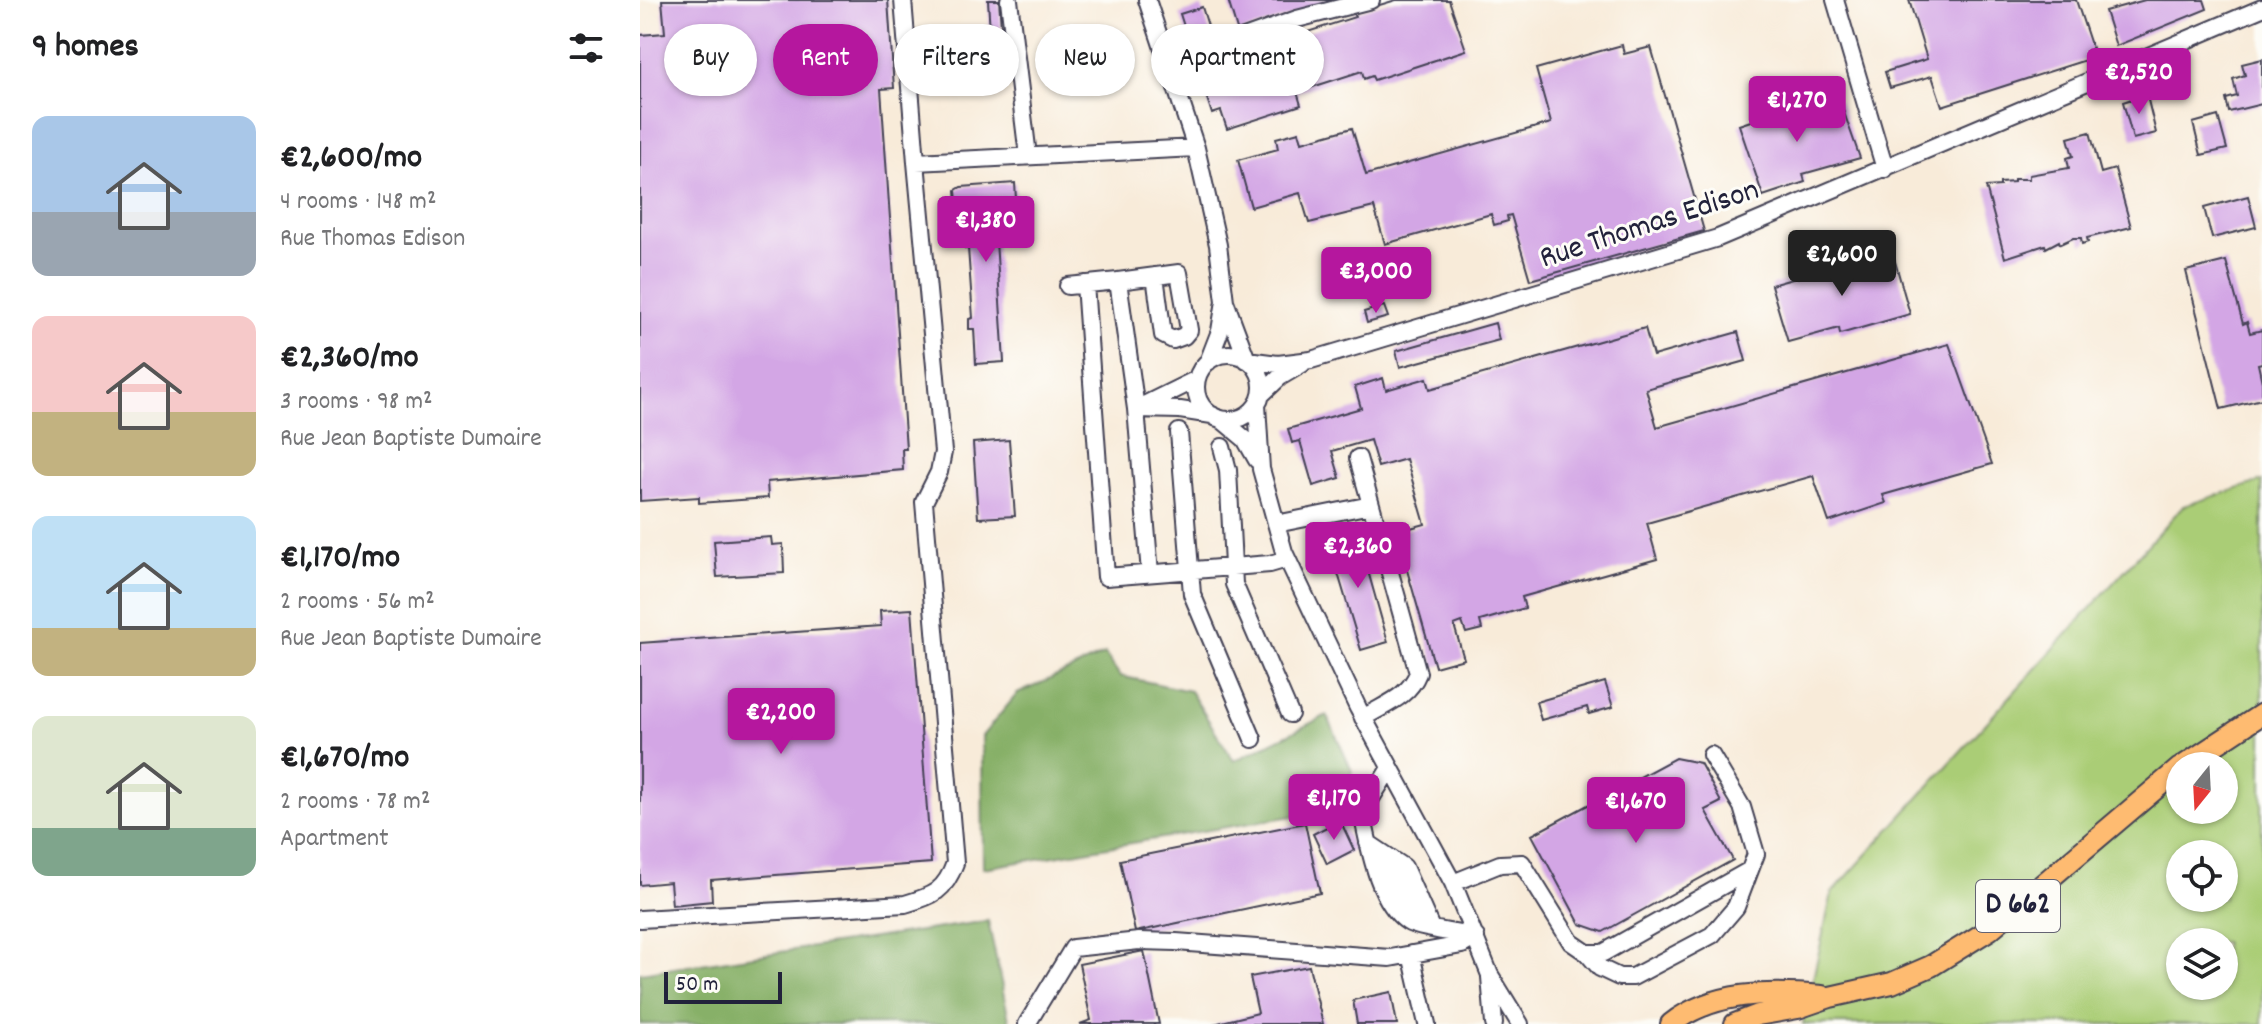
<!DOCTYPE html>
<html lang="en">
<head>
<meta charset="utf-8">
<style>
  body { margin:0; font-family:Dekko,sans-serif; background:#f6f6f6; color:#202124; height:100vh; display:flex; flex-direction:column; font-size:30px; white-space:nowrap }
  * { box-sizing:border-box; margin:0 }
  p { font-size:26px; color:#757577 }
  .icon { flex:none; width:44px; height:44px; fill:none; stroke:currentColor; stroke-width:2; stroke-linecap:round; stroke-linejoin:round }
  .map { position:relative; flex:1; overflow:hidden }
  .side { display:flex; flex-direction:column; background:#fff; width:640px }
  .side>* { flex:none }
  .hud { position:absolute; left:24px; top:24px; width:760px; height:72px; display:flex; gap:16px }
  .needle { width:52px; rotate:198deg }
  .tools { position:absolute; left:1526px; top:752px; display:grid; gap:16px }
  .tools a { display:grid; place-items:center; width:72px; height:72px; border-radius:50%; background:#fff; box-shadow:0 2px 6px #0004; font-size:40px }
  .scale { position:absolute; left:24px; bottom:20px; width:118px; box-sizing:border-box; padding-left:8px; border:4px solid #22223b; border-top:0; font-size:22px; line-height:28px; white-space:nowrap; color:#22223b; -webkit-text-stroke:6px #fdfcf7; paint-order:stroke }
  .price { position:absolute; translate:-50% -68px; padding:0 18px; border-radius:8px; background:#b5179e; color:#fff; font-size:26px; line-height:52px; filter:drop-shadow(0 2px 4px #0008) }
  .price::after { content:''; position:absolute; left:50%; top:48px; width:24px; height:18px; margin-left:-12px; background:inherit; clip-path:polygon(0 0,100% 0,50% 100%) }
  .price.selected { background:#222; color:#fff }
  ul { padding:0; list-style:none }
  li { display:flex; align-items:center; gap:24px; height:200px; padding:0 32px }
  li span { display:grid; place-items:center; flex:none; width:224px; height:160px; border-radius:16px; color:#555 }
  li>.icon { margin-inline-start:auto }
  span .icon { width:96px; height:96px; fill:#fffc; stroke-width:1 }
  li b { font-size:34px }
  h2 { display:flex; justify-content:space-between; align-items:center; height:96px; padding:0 32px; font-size:34px }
  .pill { padding:0 28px; border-radius:36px; background:#fff; box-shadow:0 2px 6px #0004; font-size:28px; line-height:72px }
  .pill.selected { background:#b5179e; color:#fff }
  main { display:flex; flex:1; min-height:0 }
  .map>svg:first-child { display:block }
  .green { fill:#aacd76; stroke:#667858; stroke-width:2; fill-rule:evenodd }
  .forest { fill:#87b067; stroke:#546951; stroke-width:2 }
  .building { fill:#d3a6e5 }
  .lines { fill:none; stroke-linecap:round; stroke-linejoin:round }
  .minor-casing { stroke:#424053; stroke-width:20 }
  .major-casing { stroke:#424053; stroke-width:24 }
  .minor { stroke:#fff; stroke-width:16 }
  .major { stroke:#febb71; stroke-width:20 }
  .labels { text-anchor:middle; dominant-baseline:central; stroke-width:6; stroke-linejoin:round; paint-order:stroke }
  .shield { fill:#fdfcf7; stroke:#646373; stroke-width:2 }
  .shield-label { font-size:30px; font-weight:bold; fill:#22223b }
  .street-label { font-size:32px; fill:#22223b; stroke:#fdfcf7 }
</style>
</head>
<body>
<main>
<section class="side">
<h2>9 homes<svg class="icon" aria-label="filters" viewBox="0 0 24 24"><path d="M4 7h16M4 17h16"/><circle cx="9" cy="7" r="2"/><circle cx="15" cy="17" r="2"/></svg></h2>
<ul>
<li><span style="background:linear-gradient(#a9c7e8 60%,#9aa5b1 0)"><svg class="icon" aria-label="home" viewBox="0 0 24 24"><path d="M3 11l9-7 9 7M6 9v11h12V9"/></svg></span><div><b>€2,600/mo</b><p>4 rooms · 148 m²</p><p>Rue Thomas Edison</p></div></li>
<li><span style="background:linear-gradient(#f6c9c9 60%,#c2b280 0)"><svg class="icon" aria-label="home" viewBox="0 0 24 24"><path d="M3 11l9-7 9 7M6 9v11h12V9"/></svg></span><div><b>€2,360/mo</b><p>3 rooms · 98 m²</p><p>Rue Jean Baptiste Dumaire</p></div></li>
<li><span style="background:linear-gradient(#bfe0f5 70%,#c2b280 0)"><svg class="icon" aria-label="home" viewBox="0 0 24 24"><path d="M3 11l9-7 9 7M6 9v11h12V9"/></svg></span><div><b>€1,170/mo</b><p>2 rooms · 56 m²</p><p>Rue Jean Baptiste Dumaire</p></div></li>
<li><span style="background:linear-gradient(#dfe7d0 70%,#7fa58c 0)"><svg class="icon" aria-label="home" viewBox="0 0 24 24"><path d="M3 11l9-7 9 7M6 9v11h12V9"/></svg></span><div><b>€1,670/mo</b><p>2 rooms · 78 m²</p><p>Apartment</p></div></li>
</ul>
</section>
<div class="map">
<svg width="1622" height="1024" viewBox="0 0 1622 1024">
  <rect width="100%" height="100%" fill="#fdfcf7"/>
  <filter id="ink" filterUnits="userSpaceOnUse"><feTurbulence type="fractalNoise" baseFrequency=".0125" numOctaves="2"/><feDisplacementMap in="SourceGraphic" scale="16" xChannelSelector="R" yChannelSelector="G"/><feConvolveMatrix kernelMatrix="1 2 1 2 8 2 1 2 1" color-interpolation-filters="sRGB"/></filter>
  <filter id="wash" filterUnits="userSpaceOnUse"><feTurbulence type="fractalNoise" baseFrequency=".006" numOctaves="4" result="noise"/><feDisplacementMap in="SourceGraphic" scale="32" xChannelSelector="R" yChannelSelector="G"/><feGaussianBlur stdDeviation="1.8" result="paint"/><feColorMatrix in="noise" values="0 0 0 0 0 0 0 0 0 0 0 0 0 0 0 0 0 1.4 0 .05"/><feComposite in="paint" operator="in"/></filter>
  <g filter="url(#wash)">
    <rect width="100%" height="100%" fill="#f8ebd9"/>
    <!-- green -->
    <path class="green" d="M1622 481V1024H1163L1192 893 1543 506ZM1540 766H1584V810H1540ZM1540 854H1584V898H1540ZM1540 942H1584V986H1540Z"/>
    <!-- forest -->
    <path class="forest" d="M465 654 480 676 550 691 594 761 687 715 712 771 700 808 343 868 342 736 377 694Z
      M348 921 370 1024H0V973Z"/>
    <g id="blocks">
      <!-- building -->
      <path class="building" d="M22 0H248L254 88 241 89 266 449H262L263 470 127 482 128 498 59 503V497L0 501V35L25 33Z
        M348 0H359L365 78 353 79Z
        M588 0H701L598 33Z
        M756 0H809L826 50 734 80 732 76 724 79 722 71 657 92 661 105 587 129 581 111 572 114 557 67 715 17 713 13Z
        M1269 0H1436L1455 57 1302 106 1292 76 1250 88 1245 72 1287 59Z
        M1505 0H1564L1567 9 1476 46 1465 11Z
        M562 7 573 42 566 44 565 40 550 45 540 14Z
        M982 45 984 54 1011 47 1064 231 890 280 871 215 867 216 868 221 854 225 851 214 745 244 734 207 669 223 660 193 611 207 598 160 638 149 636 138 659 132 662 142 712 128 726 175 911 123 896 69Z
        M1622 59V104L1589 112 1586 99 1597 96 1593 79 1605 75 1602 64Z
        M1499 90 1501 97 1507 96 1516 133 1493 139 1483 102 1492 99 1490 92Z
        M1200 101 1220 158 1163 174 1165 182 1123 196 1099 125 1167 102 1170 111Z
        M1578 116 1587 149 1561 155 1553 123Z
        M1450 132 1461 173 1475 169 1491 227 1447 238 1448 242 1442 244 1441 238H1433L1420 244 1419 241 1406 248 1405 245 1365 258 1346 187 1360 186V183L1374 182V179H1389V175L1429 168 1427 158 1433 156 1428 138Z
        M375 183 376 199 383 198V209L354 211 364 362 336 364 334 329H329V319L333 318 328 248 325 249 324 238H328L327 206H322L317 202 316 190 321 187Z
        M1608 196 1616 227 1572 238 1564 208Z
        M1252 251 1270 314 1200 334 1199 328 1148 342 1131 285Z
        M1586 261 1603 324 1607 322 1610 333 1622 330V363L1618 364 1622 382V399L1581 409 1546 271Z
        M744 306 748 317 727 323 724 312Z
        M855 323 859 340 760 367 756 351Z
        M1005 328 1013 356 1098 332 1106 361 1006 389 1017 427 1309 344 1352 464 1243 495 1246 503 1189 522 1173 476 1007 523 1017 559 882 597 885 608 840 621 842 629 826 633 822 622 814 625 824 659 795 667 756 532 785 524 766 459 738 467 730 440 692 451 700 478 673 486 660 441 652 443 648 429 721 408 715 387 743 378 746 390 787 378 790 389Z
        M369 440 375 516 338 518 333 443Z
        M717 532 748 642 721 650 688 540Z
        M131 537 132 545 143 544 144 573 77 577 74 541Z
        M272 609 291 863 71 880 72 901 32 905 30 882 0 885V643L241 626 240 611Z
        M965 682 973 707 949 714 947 707 901 720 896 702Z
        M1035 758 1060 763 1081 802 1065 810 1093 860 963 932 940 924 892 835Z
        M700 820 714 850 687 864 673 834Z
        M665 823 680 893 495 932 480 860Z
        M504 951 519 1024H440L451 1020 439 964Z
        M669 966 683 1024H574L618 1013 610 977Z
        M751 992 757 1024H717L713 1000Z"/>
    </g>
  </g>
  <g filter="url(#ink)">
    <use href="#blocks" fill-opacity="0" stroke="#424053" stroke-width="2"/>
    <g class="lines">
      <!-- minor casing -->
      <g class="minor-casing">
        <path id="minor" d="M263 0 276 162
          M369 0 388 156
          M507 0 556 148 578 245 585 301
          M1195 0 1245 169
          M529 65 657 19 731 0
          M445 284 466 577 630 564 647 559
          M428 286 478 281
          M556 387a33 33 0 1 1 66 0a33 33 0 1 1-66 0Z
          M568 362 580 331 585 301 607 360 638 364 671 360 1078 238 1622 8
          M557 379 496 409 540 410 572 415
          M621 395 640 377 662 364
          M617 405 621 469 644 552 718 708 813 883 850 975 880 1024
          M581 419 605 439 617 460
          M539 432 552 594 613 739
          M582 447 588 470 594 584 650 714
          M718 458 778 673C768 698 745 704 723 718
          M636 524 731 505
          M510 573 496 409 478 281 539 273 549 330 544 336 533 340 523 335 515 276
          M750 768 722 813C729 846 738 902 768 922 776 928 823 934 836 937
          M728 843 764 867 791 928
          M743 854 779 926
          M813 883 860 864 882 863 931 942 947 953H963L1110 870 1116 854 1102 807 1071 755
          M0 919 265 904C293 896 305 891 315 863L284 502 299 472 303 452 276 162 556 148
          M947 953 960 968 979 977H993L1072 935 1096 907 1110 870
          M771 954 787 1024
          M850 977 854 1024
          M387 1024 433 948 499 941 536 942 750 958 822 945 836 937"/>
      </g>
      <!-- major casing -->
      <g class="major-casing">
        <path id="major" d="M1543 766 1622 714
          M1031 1024C1073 991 1130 991 1182 996
          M1095 1024 1118 1015 1158 1008 1190 997 1252 983 1291 966 1349 930 1540 768"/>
      </g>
      <!-- minor -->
      <use href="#minor" class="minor"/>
      <!-- major -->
      <use href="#major" class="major"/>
    </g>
  </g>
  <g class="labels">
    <!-- shield labels -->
    <rect class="shield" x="1336" y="880" width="84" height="52" rx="6"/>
    <g class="shield-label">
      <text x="1378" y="906">D 662</text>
    </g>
    <!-- street labels -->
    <g class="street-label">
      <text transform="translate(1010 226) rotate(-18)">Rue Thomas Edison</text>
    </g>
  </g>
</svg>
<div class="tools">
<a><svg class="needle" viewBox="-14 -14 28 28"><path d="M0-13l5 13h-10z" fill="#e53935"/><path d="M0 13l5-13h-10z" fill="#757577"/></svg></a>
<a><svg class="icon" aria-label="locate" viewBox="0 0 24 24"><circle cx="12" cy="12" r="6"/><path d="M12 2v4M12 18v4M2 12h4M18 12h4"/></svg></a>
<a><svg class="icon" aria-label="layers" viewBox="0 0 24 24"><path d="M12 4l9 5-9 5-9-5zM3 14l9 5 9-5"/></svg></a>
</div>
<div class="scale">50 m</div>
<b class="price" style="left:1499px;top:116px">€2,520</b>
<b class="price" style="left:1157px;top:144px">€1,270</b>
<b class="price" style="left:346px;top:264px">€1,380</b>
<b class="price selected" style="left:1202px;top:298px">€2,600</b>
<b class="price" style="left:736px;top:315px">€3,000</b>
<b class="price" style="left:718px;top:590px">€2,360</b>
<b class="price" style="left:141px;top:756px">€2,200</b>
<b class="price" style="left:694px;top:842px">€1,170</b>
<b class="price" style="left:996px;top:845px">€1,670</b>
<div class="hud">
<a class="pill">Buy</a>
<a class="pill selected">Rent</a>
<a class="pill">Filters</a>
<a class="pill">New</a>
<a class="pill">Apartment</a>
</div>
</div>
</main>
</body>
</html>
